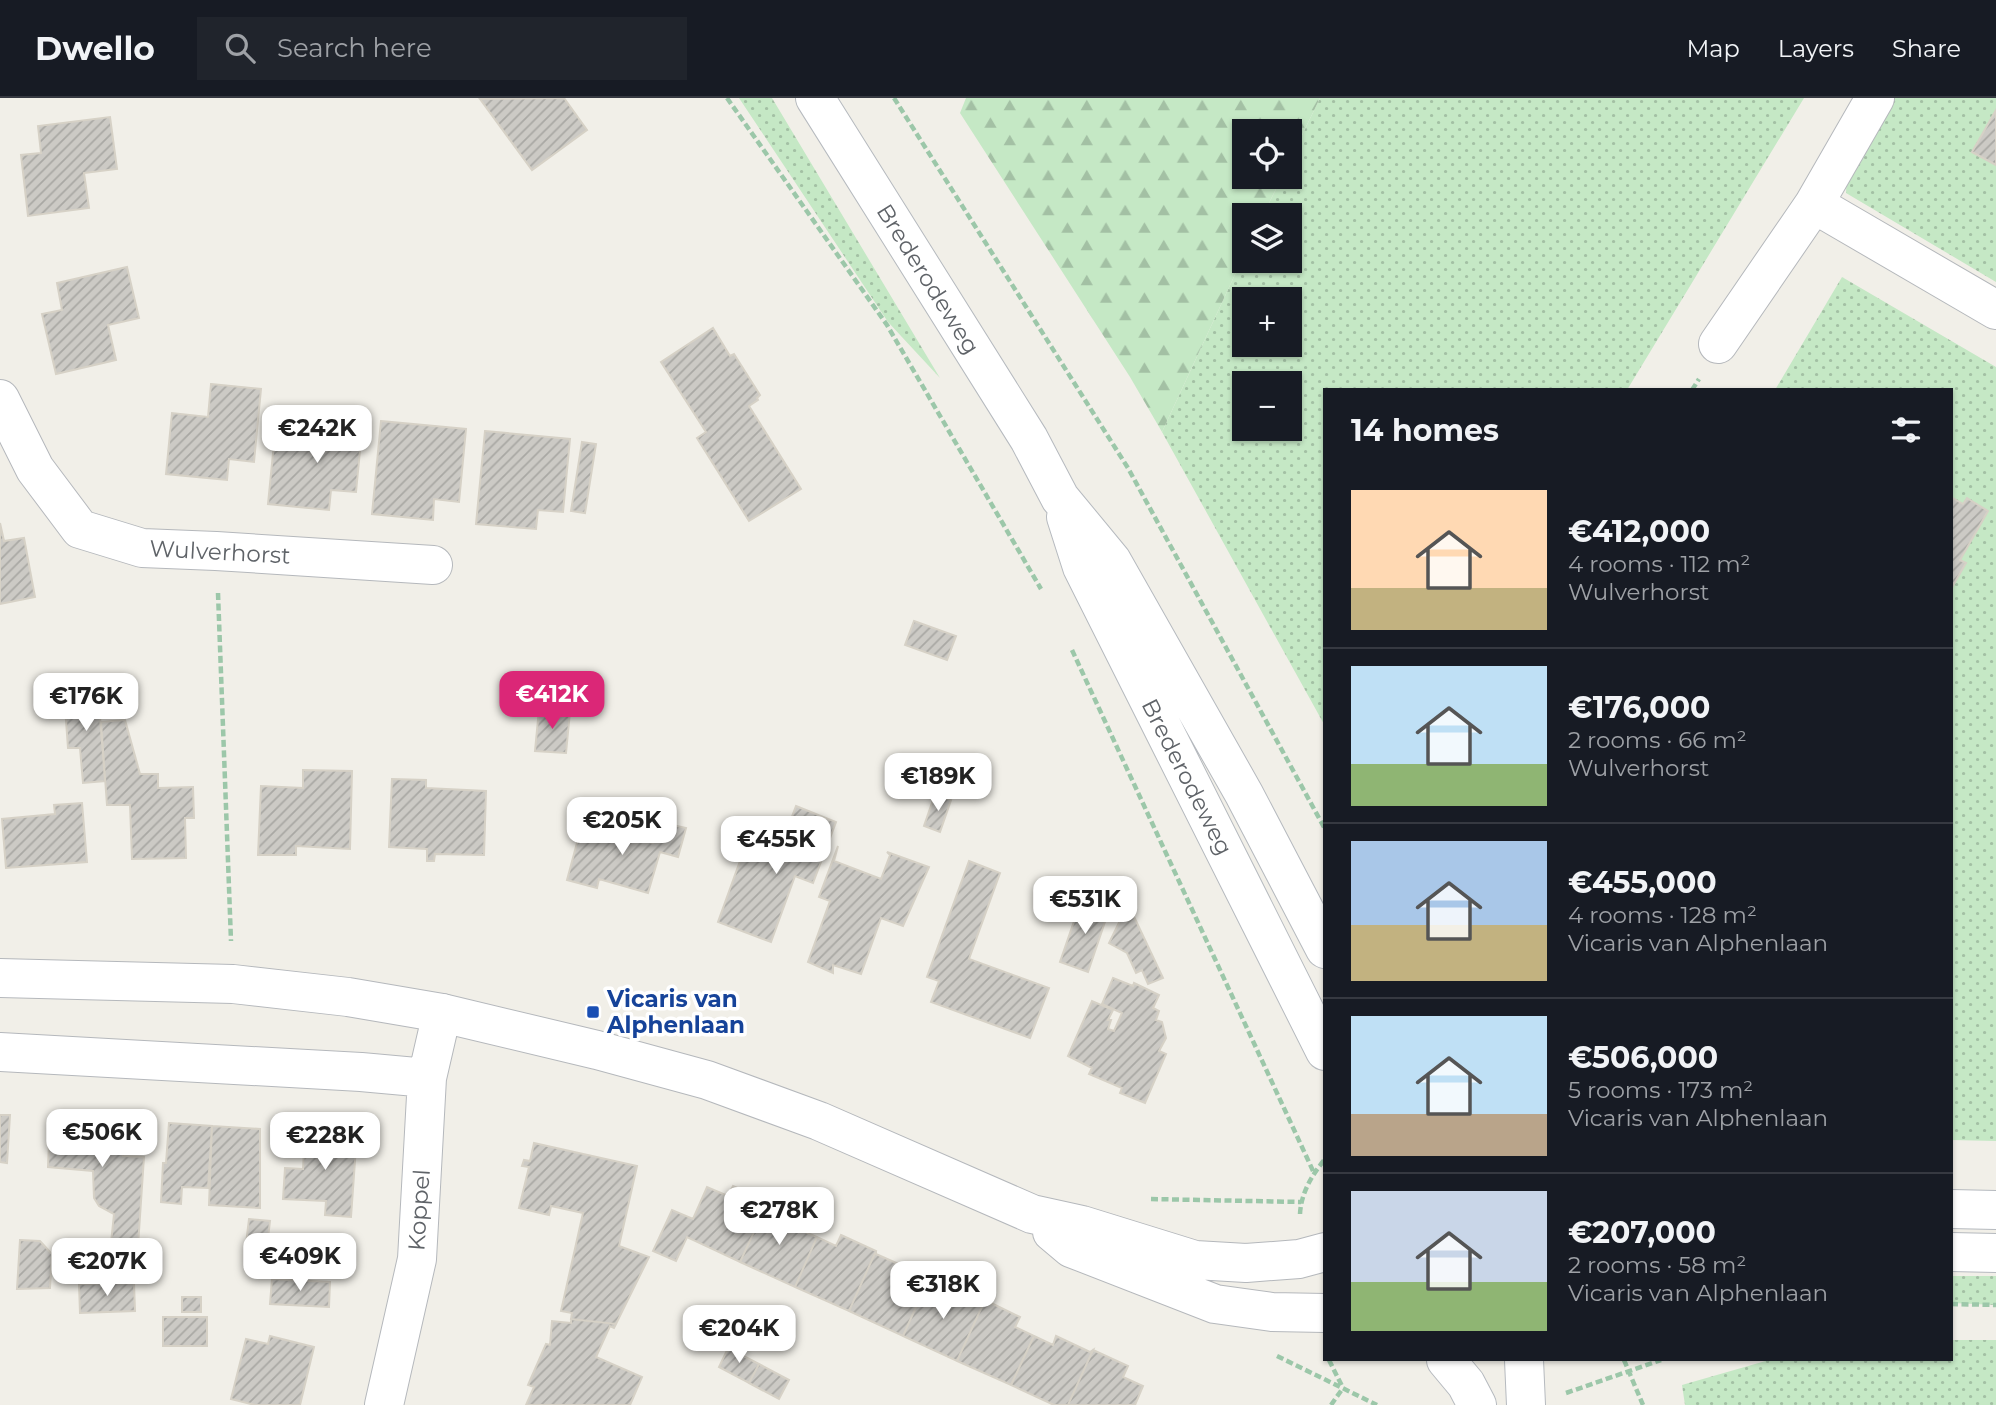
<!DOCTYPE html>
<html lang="en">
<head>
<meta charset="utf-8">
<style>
  body { margin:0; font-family:Montserrat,sans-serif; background:#20242c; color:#f1f3f6; height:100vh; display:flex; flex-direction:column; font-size:26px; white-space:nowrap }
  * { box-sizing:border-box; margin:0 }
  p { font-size:23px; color:#9ea1a6 }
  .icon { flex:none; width:38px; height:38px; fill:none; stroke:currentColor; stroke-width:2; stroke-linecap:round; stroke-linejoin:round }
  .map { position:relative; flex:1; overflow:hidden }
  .drawer { position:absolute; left:1323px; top:290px; width:630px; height:973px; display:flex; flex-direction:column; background:#171b24; border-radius:0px; box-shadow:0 2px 5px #0004 }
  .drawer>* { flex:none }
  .controls { position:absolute; left:1232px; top:21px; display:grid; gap:14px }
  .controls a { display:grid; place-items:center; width:70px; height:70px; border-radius:0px; background:#171b24; box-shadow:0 2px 5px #0004; font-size:35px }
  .price { position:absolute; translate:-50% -60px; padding:0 16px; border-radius:14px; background:#fff; color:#222; font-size:23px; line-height:46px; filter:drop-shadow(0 2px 4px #0008) }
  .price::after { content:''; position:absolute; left:50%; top:42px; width:21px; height:16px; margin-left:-10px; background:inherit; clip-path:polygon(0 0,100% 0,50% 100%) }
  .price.selected { background:#db2777; color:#fff }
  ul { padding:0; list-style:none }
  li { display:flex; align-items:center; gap:21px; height:175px; padding:0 28px }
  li+li { border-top:2px solid #363941 }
  li span { display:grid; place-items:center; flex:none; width:196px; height:140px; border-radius:0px; color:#555 }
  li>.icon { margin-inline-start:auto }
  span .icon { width:84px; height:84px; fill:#fffc; stroke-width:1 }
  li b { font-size:30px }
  h2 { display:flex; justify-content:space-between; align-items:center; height:84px; padding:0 28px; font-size:30px }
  header { display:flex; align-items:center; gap:42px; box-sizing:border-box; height:98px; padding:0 35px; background:#171b24; border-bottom:2px solid #363941 }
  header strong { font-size:33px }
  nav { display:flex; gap:38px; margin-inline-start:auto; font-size:24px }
  .search { width:490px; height:63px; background:#20242c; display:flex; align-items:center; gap:18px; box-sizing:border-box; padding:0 24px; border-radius:0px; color:#9ea1a6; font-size:26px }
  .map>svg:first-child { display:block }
  .grass { fill:url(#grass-dots); fill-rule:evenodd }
  .forest { fill:url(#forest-firs) }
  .building { fill:url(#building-hatch); stroke:#d6d1c6; stroke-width:2 }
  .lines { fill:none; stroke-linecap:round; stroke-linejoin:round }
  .minor-casing { stroke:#b5b8bc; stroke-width:40 }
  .tertiary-casing { stroke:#b5b8bc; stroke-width:40 }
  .secondary-casing { stroke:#b6babf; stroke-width:40 }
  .path { stroke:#9cc7a9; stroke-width:4.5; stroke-dasharray:7 3.5; stroke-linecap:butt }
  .minor { stroke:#fff; stroke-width:38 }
  .tertiary { stroke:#fff; stroke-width:38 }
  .secondary { stroke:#fff; stroke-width:38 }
  .transit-dot { fill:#1a4fb4; stroke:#fff; stroke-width:2.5 }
  .labels { text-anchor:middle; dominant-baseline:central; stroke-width:7; stroke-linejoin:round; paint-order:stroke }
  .street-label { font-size:23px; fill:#5f6368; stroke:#fff }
  .transit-label { font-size:23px; font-weight:bold; fill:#164399; stroke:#fff; text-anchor:start }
</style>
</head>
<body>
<header>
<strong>Dwello</strong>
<div class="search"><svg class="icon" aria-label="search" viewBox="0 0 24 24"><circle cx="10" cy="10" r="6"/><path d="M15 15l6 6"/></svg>Search here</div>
<nav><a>Map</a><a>Layers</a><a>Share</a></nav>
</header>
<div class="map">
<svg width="1996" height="1307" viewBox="0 0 1996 1307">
  <defs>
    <pattern id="grass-dots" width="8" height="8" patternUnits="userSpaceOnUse" patternTransform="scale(1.75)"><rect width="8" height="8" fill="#c5e8c5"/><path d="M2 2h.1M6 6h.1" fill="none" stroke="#a3c0a4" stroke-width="1.8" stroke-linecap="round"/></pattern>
    <pattern id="forest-firs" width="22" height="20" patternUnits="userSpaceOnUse" patternTransform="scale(1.75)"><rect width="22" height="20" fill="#c5e8c5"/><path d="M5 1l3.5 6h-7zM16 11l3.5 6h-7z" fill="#a3c0a4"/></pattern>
    <pattern id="building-hatch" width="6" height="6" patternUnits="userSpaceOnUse" patternTransform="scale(1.75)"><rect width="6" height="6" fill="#cccac5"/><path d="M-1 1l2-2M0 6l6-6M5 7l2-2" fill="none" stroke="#a9a8a4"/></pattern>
  </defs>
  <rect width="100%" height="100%" fill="#f1efe8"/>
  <!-- grass -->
  <path class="grass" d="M739 0H772L940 280 888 224Z
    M1320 0H1804L1627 292H1325V628L1162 334 1244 157V163H1290V117H1263L1282 79H1290V62ZM1244 201H1290V247H1244ZM1244 285H1290V331H1244Z
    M1888 0H1996V184L1846 95 1847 72Z
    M1842 179 1996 269V1043L1951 1042V292H1775Z
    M1951 1178H1996V1207L1951 1205Z
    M1951 1242H1996V1307H1685L1682 1287 1769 1262H1951Z"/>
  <!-- forest -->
  <path class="forest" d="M966 0H1320L1290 62V33H1244V79H1282L1263 117H1244V157L1162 334 1130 279 960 15Z"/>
  <!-- building -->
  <path class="building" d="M564 0 587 32 532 72 480 1Z
    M1996 12V67L1972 54Z
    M110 19 117 71 84 75 89 110 28 118 21 57 41 55 38 28Z
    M127 169 139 220 108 227 116 262 56 276 42 216 62 212 57 185Z
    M713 230 730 258 734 256 760 297 757 300 758 302 749 308 801 391 749 423 697 340 706 334 661 264Z
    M211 286 261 291 254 364 229 361 227 382 166 376 172 315 208 319Z
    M313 316 363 322 356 394 331 392 329 412 268 406 274 345 310 349Z
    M381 323 466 331 459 404 434 401 433 422 372 416Z
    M485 333 570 341 563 414 538 412 536 431 476 426Z
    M582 344 596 346 585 415 571 413Z
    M1951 399 1963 406 1967 400 1988 413 1960 462 1966 465 1951 491Z
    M0 425 4 443 24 440 35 499 0 506Z
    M914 523 956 538 947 562 905 547Z
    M98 593 105 683 83 685 80 650H68L64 595Z
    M539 611 570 614 566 655 535 653Z
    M125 622 140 676H158V690L193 689 194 720H185L186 760 132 761 130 707H107L101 624Z
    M303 672 352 673 350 751 296 748V757H258L261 688 303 690Z
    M392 681 426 682V690L486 693 484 757 435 756 434 763H427V751L389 749Z
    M935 696 951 702 940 734 924 728Z
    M82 705 87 764 6 770 2 721 55 716 54 707Z
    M796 708 836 724 813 785 795 778 771 844 718 824 744 752 775 763Z
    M659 724 686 730 678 759 660 754 648 795 599 781 597 790 567 782 582 726 653 745Z
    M838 748 834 763 881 781 890 757 887 754 929 769 903 828 881 820 861 876 833 867V875L808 864 830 803 819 799Z
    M969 763 1000 775 969 861 1049 890 1030 940 931 904 939 883 927 879Z
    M1081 803 1109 812 1088 874 1060 864Z
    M1128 806 1163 880 1148 886 1142 872 1136 875 1127 855 1109 845Z
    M1113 880 1133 888 1134 885 1159 897 1153 910 1159 913 1156 922 1162 924 1166 940 1159 953 1166 956 1145 1005 1120 995 1122 990 1089 976 1092 970 1068 958 1092 903 1113 912 1108 922H1111L1108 931 1114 933 1122 915 1102 906Z
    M0 1017H10L7 1065 0 1064Z
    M50 1019 125 1023 123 1058 144 1059 138 1148 111 1145 114 1116 99 1108 94 1100 93 1073 48 1069Z
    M169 1025 212 1028 208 1090 182 1089 181 1106 161 1104 163 1065H166Z
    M212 1028 260 1031V1110L209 1107Z
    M305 1033 357 1035 351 1119 325 1117 326 1103 283 1101 285 1070 303 1071Z
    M534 1045 637 1068 619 1148 649 1159 616 1226 571 1221 572 1215 561 1213 583 1115 551 1108 549 1117 519 1110 529 1069 522 1068 524 1062 530 1063Z
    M733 1088 768 1104 740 1164 687 1139 676 1163 653 1153 672 1112 693 1121 707 1089 728 1098Z
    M768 1104V1107L802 1123 798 1131 817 1139 795 1189 740 1164Z
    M249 1121 270 1123 266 1157 245 1154Z
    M841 1137 876 1153 849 1213 795 1189 817 1139 836 1148Z
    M20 1142 40 1143 52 1156 50 1190 17 1191Z
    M876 1153V1156L910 1171 906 1180 925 1189 903 1238 849 1213Z
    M272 1181 330 1184 329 1209 270 1206Z
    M134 1185 135 1213 80 1215 79 1186Z
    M925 1189 944 1197 948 1189 982 1205 985 1202 957 1263 903 1238Z
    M182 1199H201V1214H182Z
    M985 1202 1020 1219 1015 1229 1034 1238 1011 1287 957 1263Z
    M163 1219H207V1248H163Z
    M571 1221 616 1226 614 1230 610 1228 596 1259 642 1279 630 1307H526L534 1289 528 1287 546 1246 550 1247 552 1223 571 1225Z
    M270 1238 314 1249 300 1307H255L231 1301 246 1241 268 1246Z
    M1034 1238 1053 1247 1056 1238 1090 1254 1093 1252 1068 1307H1054L1011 1287Z
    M728 1250 759 1266 749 1285 719 1269Z
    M1093 1252 1128 1268 1123 1279 1143 1288 1135 1307H1068Z
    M759 1266 789 1282 779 1301 749 1285Z"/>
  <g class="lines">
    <!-- minor casing -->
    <g class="minor-casing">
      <path id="minor" d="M1814 106 1996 212
        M1718 246 1814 106 1875 0
        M0 301 35 371 80 431 142 450 216 453 433 467
        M0 954 361 974 427 980
        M384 1307 417 1161 427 980 442 915"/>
    </g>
    <!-- tertiary casing -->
    <g class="tertiary-casing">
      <path id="tertiary" d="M0 880 233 886 348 899 442 915 597 952 707 982 819 1023 1032 1116 1082 1127 1195 1162 1246 1165 1299 1161 1325 1154
        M1052 1134 1071 1150 1215 1206 1272 1214 1325 1215"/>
    </g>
    <!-- secondary casing -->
    <g class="secondary-casing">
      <path id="secondary" d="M815 0 1029 341 1060 400 1112 463 1244 696 1325 851
        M1066 419 1082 469 1325 953
        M1951 1111 1996 1112
        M1951 1154 1996 1155
        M1446 1262 1466 1286 1477 1307
        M1524 1262 1526 1307"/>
    </g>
    <!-- path -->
    <path class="path" d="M727 0 887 227 1041 491
      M894 0 1128 370 1325 731
      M1692 292 1699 281
      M218 495 231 843
      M1072 552 1314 1075
      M1151 1101 1301 1104
      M1300 1116C1301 1095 1312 1077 1325 1061
      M1951 1206 1996 1207
      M1277 1258 1377 1307
      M1329 1262 1343 1290
      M1624 1262 1643 1307
      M1566 1295 1661 1262
      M1331 1307 1343 1290"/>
    <!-- minor -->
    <use href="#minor" class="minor"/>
    <!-- tertiary -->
    <use href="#tertiary" class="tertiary"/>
    <!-- secondary -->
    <use href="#secondary" class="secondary"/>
  </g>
  <!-- markers -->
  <rect class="transit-dot" x="586" y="907" width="14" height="14" rx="3.5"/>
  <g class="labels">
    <!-- street labels -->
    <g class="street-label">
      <text transform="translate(928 181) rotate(58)">Brederodeweg</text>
      <text transform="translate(220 454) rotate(3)">Wulverhorst</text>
      <text transform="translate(1187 679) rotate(63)">Brederodeweg</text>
      <text transform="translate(419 1112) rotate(-86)">Koppel</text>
    </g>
    <!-- transit labels -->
    <g class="transit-label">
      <text x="607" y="901">Vicaris van<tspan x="607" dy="26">Alphenlaan</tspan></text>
    </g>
  </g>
</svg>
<div class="controls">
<a><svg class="icon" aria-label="locate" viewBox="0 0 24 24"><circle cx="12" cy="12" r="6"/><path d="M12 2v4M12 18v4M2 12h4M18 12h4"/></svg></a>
<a><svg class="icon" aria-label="layers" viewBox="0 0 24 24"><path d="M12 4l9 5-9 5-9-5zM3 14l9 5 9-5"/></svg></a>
<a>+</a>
<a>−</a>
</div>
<b class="price" style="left:317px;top:367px">€242K</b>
<b class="price selected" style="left:552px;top:633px">€412K</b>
<b class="price" style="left:86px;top:635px">€176K</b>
<b class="price" style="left:938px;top:715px">€189K</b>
<b class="price" style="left:622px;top:759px">€205K</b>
<b class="price" style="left:776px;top:778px">€455K</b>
<b class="price" style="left:1085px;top:838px">€531K</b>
<b class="price" style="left:102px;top:1071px">€506K</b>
<b class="price" style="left:325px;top:1074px">€228K</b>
<b class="price" style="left:779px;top:1149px">€278K</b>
<b class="price" style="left:300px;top:1195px">€409K</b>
<b class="price" style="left:107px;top:1200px">€207K</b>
<b class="price" style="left:943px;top:1223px">€318K</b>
<b class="price" style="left:739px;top:1267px">€204K</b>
<section class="drawer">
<h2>14 homes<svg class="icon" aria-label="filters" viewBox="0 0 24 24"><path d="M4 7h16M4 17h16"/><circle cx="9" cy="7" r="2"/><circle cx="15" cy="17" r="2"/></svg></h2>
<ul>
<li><span style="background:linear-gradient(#ffd9b3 70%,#c2b280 0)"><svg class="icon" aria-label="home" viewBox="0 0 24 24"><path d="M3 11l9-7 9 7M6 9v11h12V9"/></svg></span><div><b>€412,000</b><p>4 rooms · 112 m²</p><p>Wulverhorst</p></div></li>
<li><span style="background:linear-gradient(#bfe0f5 70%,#8fb573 0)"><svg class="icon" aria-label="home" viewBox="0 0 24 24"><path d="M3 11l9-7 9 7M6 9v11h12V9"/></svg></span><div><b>€176,000</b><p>2 rooms · 66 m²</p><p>Wulverhorst</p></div></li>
<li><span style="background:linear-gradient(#a9c7e8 60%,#c2b280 0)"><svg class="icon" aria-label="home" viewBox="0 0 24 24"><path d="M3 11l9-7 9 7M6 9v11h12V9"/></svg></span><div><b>€455,000</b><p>4 rooms · 128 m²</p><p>Vicaris van Alphenlaan</p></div></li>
<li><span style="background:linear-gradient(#bfe0f5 70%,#b9a48a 0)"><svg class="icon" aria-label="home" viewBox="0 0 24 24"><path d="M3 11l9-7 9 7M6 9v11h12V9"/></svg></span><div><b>€506,000</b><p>5 rooms · 173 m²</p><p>Vicaris van Alphenlaan</p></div></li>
<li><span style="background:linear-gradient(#c9d6e8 65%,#8fb573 0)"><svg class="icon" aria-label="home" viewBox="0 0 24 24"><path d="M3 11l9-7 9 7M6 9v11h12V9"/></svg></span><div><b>€207,000</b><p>2 rooms · 58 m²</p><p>Vicaris van Alphenlaan</p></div></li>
</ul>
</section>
</div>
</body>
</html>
